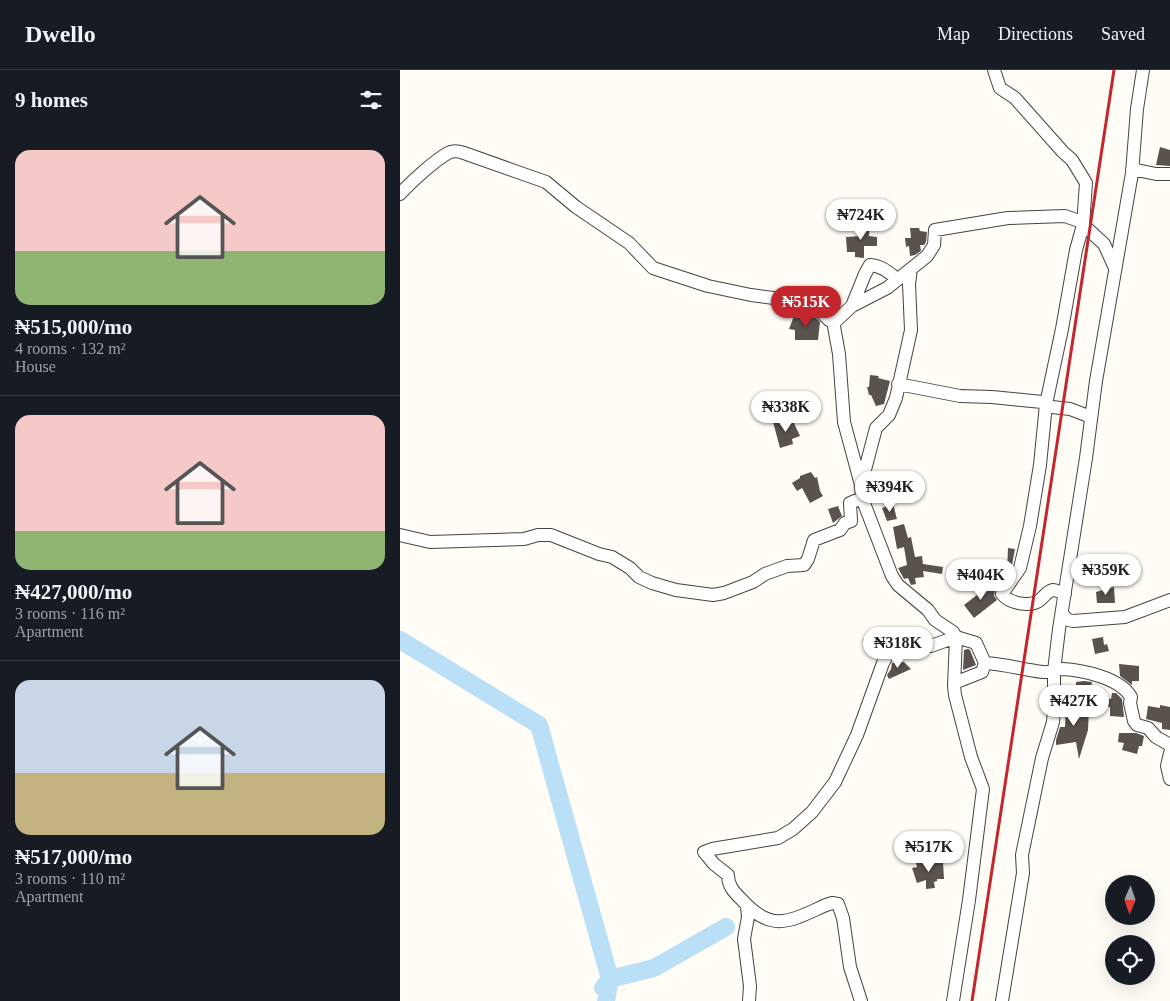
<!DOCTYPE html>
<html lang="en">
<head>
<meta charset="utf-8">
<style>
  body { margin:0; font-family:"Times New Roman",serif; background:#20242c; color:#f1f3f6; height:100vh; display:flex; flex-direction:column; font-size:19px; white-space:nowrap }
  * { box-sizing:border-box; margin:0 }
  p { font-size:16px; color:#9ea1a6 }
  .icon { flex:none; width:28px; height:28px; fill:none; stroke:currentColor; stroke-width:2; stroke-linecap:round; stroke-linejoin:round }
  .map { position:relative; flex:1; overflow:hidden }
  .side { display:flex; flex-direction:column; background:#171b24; width:400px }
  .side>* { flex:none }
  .needle { width:32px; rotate:182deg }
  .fabs { position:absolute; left:705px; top:805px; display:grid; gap:10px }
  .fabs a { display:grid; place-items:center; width:50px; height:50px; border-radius:50%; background:#171b24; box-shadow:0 5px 20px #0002; font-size:25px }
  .price { position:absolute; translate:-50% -42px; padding:0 11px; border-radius:18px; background:#fff; color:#222; font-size:16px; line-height:32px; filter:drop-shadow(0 1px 2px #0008) }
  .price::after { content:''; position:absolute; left:50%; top:30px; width:15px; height:11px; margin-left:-8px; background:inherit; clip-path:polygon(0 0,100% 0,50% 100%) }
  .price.active { background:#c4262e; color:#fff }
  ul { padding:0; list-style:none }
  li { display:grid; align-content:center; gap:10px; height:265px; padding:0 15px }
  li+li { border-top:1px solid #363941 }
  li span { display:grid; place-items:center; height:155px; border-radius:15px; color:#555 }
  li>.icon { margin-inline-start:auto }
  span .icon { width:90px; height:90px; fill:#fffc; stroke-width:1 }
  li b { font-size:21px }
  h2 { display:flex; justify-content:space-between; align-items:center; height:60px; padding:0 15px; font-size:21px }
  header { display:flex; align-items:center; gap:30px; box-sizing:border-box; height:70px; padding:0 25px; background:#171b24; border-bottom:1px solid #363941 }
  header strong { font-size:24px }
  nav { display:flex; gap:28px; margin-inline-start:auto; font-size:18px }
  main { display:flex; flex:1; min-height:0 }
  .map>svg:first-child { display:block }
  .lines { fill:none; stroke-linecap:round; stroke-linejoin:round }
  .river { stroke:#b9e0f7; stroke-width:18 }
  .building { fill:#5a524d }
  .minor-casing { stroke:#444; stroke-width:14 }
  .minor { stroke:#fff; stroke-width:12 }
  .rail { stroke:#c4262e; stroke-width:3 }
</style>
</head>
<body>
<header>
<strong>Dwello</strong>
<nav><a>Map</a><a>Directions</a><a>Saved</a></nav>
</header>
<main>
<section class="side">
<h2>9 homes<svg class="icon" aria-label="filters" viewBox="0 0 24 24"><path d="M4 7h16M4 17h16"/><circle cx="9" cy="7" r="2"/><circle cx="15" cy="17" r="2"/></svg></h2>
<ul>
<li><span style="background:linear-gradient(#f6c9c9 65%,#8fb573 0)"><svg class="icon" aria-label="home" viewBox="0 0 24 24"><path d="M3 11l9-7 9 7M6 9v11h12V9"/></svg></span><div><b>₦515,000/mo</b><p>4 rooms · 132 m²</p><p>House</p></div></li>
<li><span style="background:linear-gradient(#f6c9c9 75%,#8fb573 0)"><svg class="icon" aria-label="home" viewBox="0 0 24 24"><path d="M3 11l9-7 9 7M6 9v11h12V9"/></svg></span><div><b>₦427,000/mo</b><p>3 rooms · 116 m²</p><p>Apartment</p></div></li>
<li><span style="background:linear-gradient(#c9d6e8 60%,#c2b280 0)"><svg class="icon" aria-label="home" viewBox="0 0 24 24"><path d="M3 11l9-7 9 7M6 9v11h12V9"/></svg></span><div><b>₦517,000/mo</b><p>3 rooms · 110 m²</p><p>Apartment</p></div></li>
</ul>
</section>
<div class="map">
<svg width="770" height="931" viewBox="0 0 770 931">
  <rect width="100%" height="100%" fill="#fffdf5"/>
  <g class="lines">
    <!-- river -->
    <path class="river" d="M0 570 139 655 210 909 206 931
      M203 918 210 909 254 898 326 857"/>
  </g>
  <!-- building -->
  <path class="building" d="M760 77 770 80V96L756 95Z
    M462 149H470L469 166 477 167V176H464V188L455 187V182H447L446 167 461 166Z
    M510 158H519L520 161 527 162 526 172 524 175H520L521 181 515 185 510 186 509 176 506 177 505 168H511Z
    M403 245 416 248 420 252 418 270H395V260L389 259 394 246 403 249Z
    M470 305 479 306 478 308 490 311 484 334 476 336 471 325H469L467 317H469Z
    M382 349 383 355 393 351 400 366 392 369 393 374 380 378 373 352Z
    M411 402 415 408 417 407 420 421 423 426 410 433 402 418 397 421 392 413 400 408V406Z
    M493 434 497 449 487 451 482 438Z
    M438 436 442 446 433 453 428 439Z
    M504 454 508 468 511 467 515 487 522 486 523 494 543 497 542 504 523 501 524 507 515 508 516 514 511 515 508 508 504 509 498 498 507 495 504 477 497 479 493 457Z
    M608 478 615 479 612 495 607 503Z
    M592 499 594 510 571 514 569 503Z
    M591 514 595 520 594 526 597 530 574 548 564 535Z
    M714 517 715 533H697L696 522Z
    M476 561H488V568L479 583 470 585 468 578H464L463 569 475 568Z
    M703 567 704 575 707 574 709 581 695 584 692 569Z
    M568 579 570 580 576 595 563 600 564 580Z
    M504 592 511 599 489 609 487 605 491 599 492 593Z
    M719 594 739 596V611H732V615L720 606Z
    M684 611 692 612 690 622 676 620V612Z
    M712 623H716L722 629 724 647 710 646V637L705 636 706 628 711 629Z
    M666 635H675V638H689L688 660 679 689 676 672 656 675V670L660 657H665Z
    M760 635 770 637V660L762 659V653L746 649 748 636 760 638Z
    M719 663H736L744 666 742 676H739L737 684 722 680 724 673 718 672Z
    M537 790V792H543L544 809H537V811L534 812 535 818 526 819V810L517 813 512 798 517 797 516 793Z"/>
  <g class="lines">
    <!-- minor casing -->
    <g class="minor-casing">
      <path id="minor" d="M594 0 600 18 615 28 663 82 672 90 686 113 683 155 676 180 662 259 646 334 640 395 630 456 620 498 602 524C609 533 630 538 640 530 644 527 647 521 653 520 656 520 662 523 665 524
        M732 99 756 104H770
        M0 124C11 112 34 91 48 83 53 80 58 81 64 83L146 112 176 137 229 173 253 198 308 216 351 225 381 229 400 235 420 241 429 250 433 251 437 250 452 236 487 218 527 186 534 175 535 160 608 148 665 146 679 151 704 174 715 198
        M452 236 465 204 470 195C482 196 488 202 497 209
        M433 251 439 284 444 352 461 415 462 428 492 506 498 515 528 540 535 550 553 562 556 567 576 573 585 593 582 602 554 613
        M498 314 560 326 592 327 642 332 652 337 670 339 691 347
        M461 415 476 358 489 345 496 328 511 260 509 214 511 199
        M0 465 30 472 124 469 138 465H151L199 484 212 487 230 498 239 507 252 513 276 520 313 525 324 523 353 512 365 504 387 496 404 495 408 489 414 470 440 460 445 453 451 451 450 433 462 428
        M662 544 668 550 673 551 725 547 770 530
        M585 593C605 594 624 600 643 602 649 603 655 599 662 599 683 600 720 608 731 627L730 633 734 651 737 655 748 658 756 667 770 675
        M770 683 767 696 770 709
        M347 836 348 847 344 869 350 916 349 931
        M461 931 450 897 443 848 438 834 432 833 426 835C392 850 373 864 343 831 335 823 328 817 328 805L314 794 304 782 312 779 378 768 393 759 412 742 435 712 457 665 483 593 494 573 502 570H509L531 576 556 567
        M553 931 569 830 583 719 571 687 555 625 554 616 556 567
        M602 931 623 803 622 785 642 688 653 652 654 639V601L659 559 686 388 696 311 732 103 737 39 743 0"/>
    </g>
    <!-- minor -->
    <use href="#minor" class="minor"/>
    <!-- rail -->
    <path class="rail" d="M572 931 714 0"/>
  </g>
</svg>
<div class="fabs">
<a><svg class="needle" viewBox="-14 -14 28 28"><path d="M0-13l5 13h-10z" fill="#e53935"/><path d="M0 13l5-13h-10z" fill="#9ea1a6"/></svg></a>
<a><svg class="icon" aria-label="locate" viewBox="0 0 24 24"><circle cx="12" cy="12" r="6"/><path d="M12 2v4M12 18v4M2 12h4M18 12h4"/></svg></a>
</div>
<b class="price" style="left:461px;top:171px">₦724K</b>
<b class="price active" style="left:406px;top:258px">₦515K</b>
<b class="price" style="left:386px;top:363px">₦338K</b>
<b class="price" style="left:490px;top:443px">₦394K</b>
<b class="price" style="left:706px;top:526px">₦359K</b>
<b class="price" style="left:581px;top:531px">₦404K</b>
<b class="price" style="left:498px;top:599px">₦318K</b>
<b class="price" style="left:674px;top:657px">₦427K</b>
<b class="price" style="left:529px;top:803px">₦517K</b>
</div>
</main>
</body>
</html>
